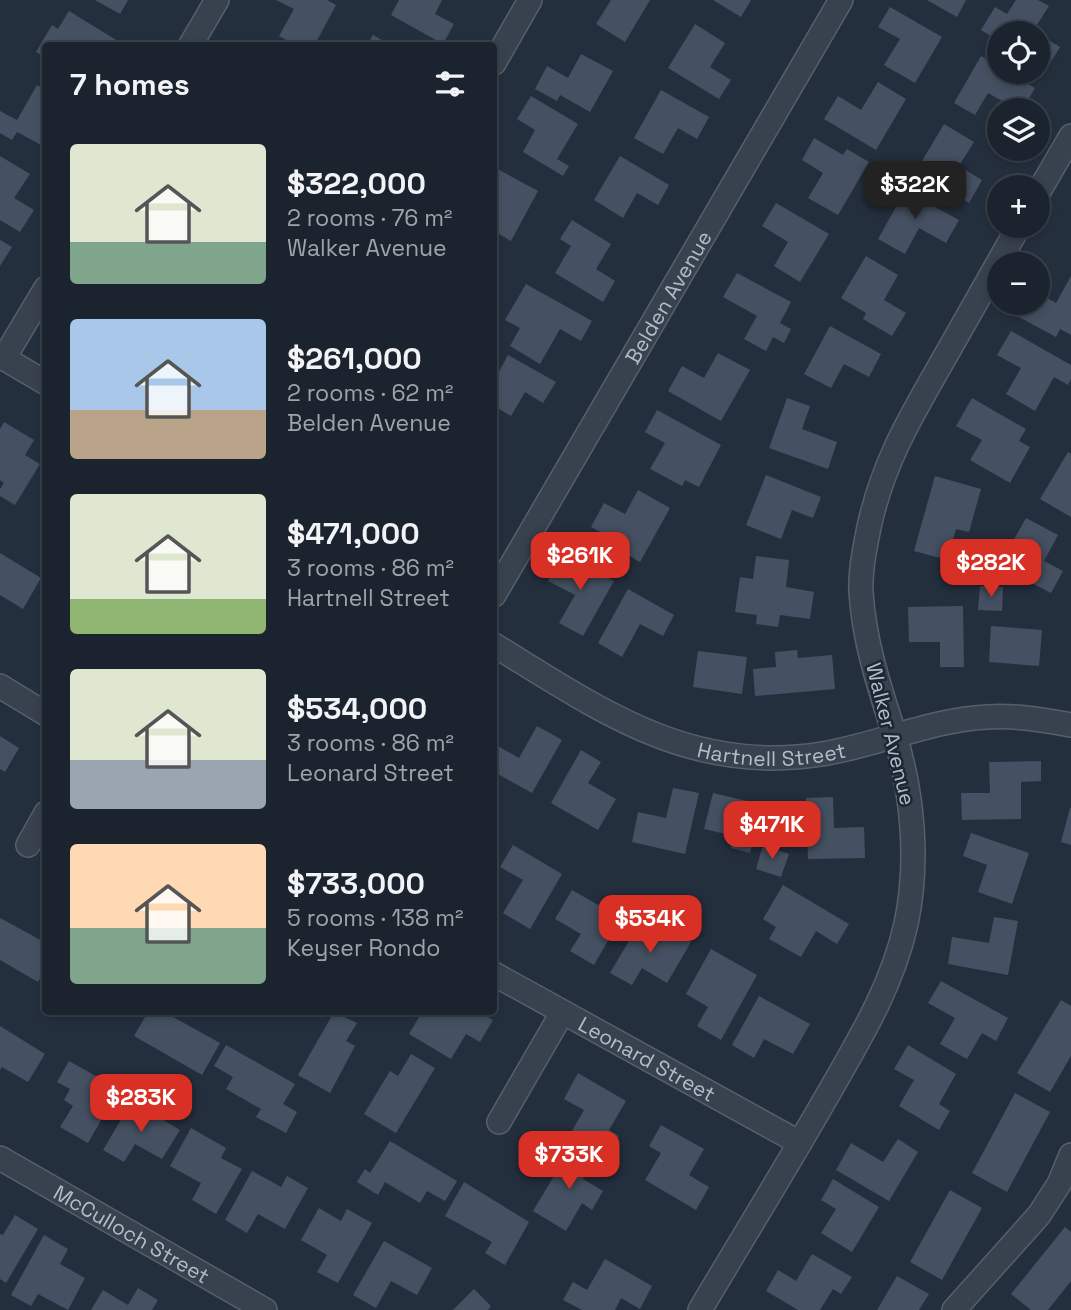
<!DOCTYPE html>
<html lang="en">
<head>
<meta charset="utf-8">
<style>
  body { margin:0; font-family:"Space Grotesk",sans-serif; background:#282f3a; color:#f1f3f6; height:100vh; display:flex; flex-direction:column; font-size:26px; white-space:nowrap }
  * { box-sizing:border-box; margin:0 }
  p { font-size:23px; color:#a0a4aa }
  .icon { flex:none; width:38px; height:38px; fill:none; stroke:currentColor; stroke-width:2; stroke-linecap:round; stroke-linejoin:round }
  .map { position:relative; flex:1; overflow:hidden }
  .details { position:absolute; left:42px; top:42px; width:455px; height:973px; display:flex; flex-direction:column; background:#1b232e; border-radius:7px; box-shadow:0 4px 10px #0003,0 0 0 2px #39404a }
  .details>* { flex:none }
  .buttons { position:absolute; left:987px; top:21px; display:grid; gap:14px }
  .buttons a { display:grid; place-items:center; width:63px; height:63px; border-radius:50%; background:#1b232e; box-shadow:0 4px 10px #0003,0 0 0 2px #39404a; font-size:35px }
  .price { position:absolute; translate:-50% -60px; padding:0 16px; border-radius:14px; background:#d93025; color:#fff; font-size:23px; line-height:46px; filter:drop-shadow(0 2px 4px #0008) }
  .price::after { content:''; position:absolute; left:50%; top:42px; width:21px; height:16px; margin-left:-10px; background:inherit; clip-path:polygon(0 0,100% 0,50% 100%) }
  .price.current { background:#222; color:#fff }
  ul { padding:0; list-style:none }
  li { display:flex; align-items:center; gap:21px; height:175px; padding:0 28px }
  li span { display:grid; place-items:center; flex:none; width:196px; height:140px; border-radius:7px; color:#555 }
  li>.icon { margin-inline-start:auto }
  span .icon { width:84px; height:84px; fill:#fffc; stroke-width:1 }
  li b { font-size:30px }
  h2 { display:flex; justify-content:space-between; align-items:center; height:84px; padding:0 28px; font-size:30px }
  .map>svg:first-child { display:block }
  .building { fill:#455162 }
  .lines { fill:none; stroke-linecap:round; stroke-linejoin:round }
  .street-casing { stroke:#565f6c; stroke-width:26 }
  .street { stroke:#38414e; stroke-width:23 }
  .labels { text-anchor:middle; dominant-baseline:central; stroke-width:5; stroke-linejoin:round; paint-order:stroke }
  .street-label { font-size:21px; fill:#b4bcc9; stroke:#1d2633 }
</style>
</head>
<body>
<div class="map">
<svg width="1071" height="1310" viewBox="0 0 1071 1310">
  <rect width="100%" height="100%" fill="#242f3e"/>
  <!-- building -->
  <path class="building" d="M95 0H128L120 14Z
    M276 0H327L336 5 314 46H297L279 36 294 9Z
    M399 0H442L435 14 454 24 443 44 391 15Z
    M611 0H650L625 42 596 24Z
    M713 0H751L741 17Z
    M927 0H966L957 17Z
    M1016 0H1038L1049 6 1033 31 1037 33H999V41L981 30 995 7 1007 14Z
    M890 7 942 37 915 83 884 65 900 39 878 27Z
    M69 11 126 46H46V58L36 52 52 25 58 29Z
    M695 24 725 43 710 67 731 80 719 99 668 68Z
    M1038 34 1060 47 1046 70 1038 64Z
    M373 35 392 46H367Z
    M581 54 613 71 590 112 560 95 557 101 535 89 547 66 568 78Z
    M981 56 999 67V72H1008L1035 88 1022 110H1018L988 93 975 115 954 103Z
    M878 82 906 99 876 150 824 119 838 96 861 110Z
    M37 85 46 90V142L43 146 17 132 12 140 0 133V111L17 120Z
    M661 90 709 117 697 139 678 128 663 154 634 138Z
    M531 96 578 124 557 159 569 166 563 176 523 152 535 130 517 119Z
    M944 124 974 142 959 166 982 180 969 203 946 189 949 184 919 166Z
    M814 138 843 155 847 149 869 162 838 215 808 198 823 173 802 160Z
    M0 156 30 174 14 198 34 210 20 232 0 220Z
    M620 156 669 185 658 205 637 193 623 218 594 200Z
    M494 167 538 191 511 241 494 231Z
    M896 186 959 220 946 243 919 228 905 254 878 239 896 207 887 202Z
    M776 203 829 234 800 282 774 266 788 242 762 226Z
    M572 220 611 244 596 269 615 281 603 302 555 273 571 246 560 239Z
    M0 240 12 247 0 266Z
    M866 256 898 275 884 300 906 313 892 336 863 319 866 313 841 298Z
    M737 273 791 302 780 323 791 329 784 343 773 337 766 351 744 339 757 316 723 297Z
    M1071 276V335L1060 329 1056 337 1019 317 1027 303H1038V293L1056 303Z
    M526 284 592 321 581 341 560 329 540 364 510 346 520 328 505 320Z
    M830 326 881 354 869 377 844 364 831 388 804 374Z
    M1011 331 1071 365V379L1068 385 1054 377 1035 411 1006 394 1021 368 997 355Z
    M718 353 750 370 721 421 668 391 682 366 704 378Z
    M508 355 556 382 543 403 525 392 511 416 494 406V381Z
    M787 398 810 406 802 429 837 442 828 469 769 448Z
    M972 398 1026 429 1019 441 1030 447 1010 483 970 460 982 440 956 426Z
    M657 410 721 445 699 487 685 480 682 486 650 469 665 443 645 432Z
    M4 422 34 440 25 455 40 464 15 505 0 496V489L4 483 0 480V429Z
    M1068 452 1071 454V517L1040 499Z
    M766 475 821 497 813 518 792 510 781 539 746 525Z
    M935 476 981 489 969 532 956 529 947 560 914 551Z
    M638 490 670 508 640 562 616 548 619 542 591 527 604 503 625 514Z
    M1026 518 1058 535 1044 561 1063 571 1051 593 1028 581 1031 575 1003 559Z
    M0 553 41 578 23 609 0 595Z
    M563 553 614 581 583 636 559 623 575 595 548 581Z
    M756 556 789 560 786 587 814 592 810 619 780 615 778 627 756 624 757 615 735 612 740 577 753 579Z
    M980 586 1003 587 1002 611 978 610Z
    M628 589 674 615 663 636 640 624 622 657 598 643Z
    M963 606 964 667H940V642H909L908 607Z
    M991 626 1042 630 1039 666 989 662Z
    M797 650 798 658 832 655 835 689 755 696 753 669 776 667 775 652Z
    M698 651 747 657 742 694 693 687Z
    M537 726 562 740 532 793 494 772V750L496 745 519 758Z
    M0 736 19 748 5 772 0 769Z
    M581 750 601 762 588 783 616 799 598 830 551 803Z
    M1041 761V781L1021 782V819L962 820 961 793H990L989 762Z
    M673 788 699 793 685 854 632 842 638 812 666 818Z
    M713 793 781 809 775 834 756 829 750 853 731 848 734 836 704 829Z
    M833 797 834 828 864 827 865 858 808 859 806 798Z
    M1070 808H1071V845L1061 842Z
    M971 833 1029 853 1012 904 978 892 987 865 963 856Z
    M513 845 562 874 530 929 503 913 523 880 500 867Z
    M763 845 789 854 781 877 756 869Z
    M783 885 849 924 837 944 816 931 801 957 769 939 776 927 763 919Z
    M572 890 621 918 594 965 570 951 581 934 555 919Z
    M994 917 1018 921 1008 975 948 964 952 937 989 943Z
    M0 918 46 943V968L38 982 0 960Z
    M639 924 666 940 671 931 691 942 667 983 642 968 632 985 610 973Z
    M711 949 757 975 721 1040 697 1026 708 1007 686 994Z
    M941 981 1008 1018 996 1041 982 1033 967 1059 940 1044 955 1018 928 1003Z
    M759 996 810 1024 793 1054 764 1039 754 1058 732 1045Z
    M1061 1000 1071 1006V1056L1050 1092 1017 1073Z
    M148 1012H164L220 1043 202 1075 134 1036Z
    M334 1012 357 1023 346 1041 355 1046 330 1093 298 1075Z
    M422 1012H478L493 1020 480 1042 466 1034 451 1059 409 1034Z
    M0 1026 45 1054 28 1082 2 1067 0 1070Z
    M226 1045 295 1084 283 1104 297 1112 286 1133 256 1117 261 1109 226 1089 233 1077 214 1066Z
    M908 1045 956 1074 939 1104 950 1111 939 1130 899 1106 914 1080 894 1069Z
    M411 1054 435 1068 396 1133 364 1114 390 1071 398 1076Z
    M69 1061 119 1089 88 1143 60 1127 73 1106 64 1100 70 1089 57 1082Z
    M578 1073 626 1101 609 1130 619 1136 610 1152 572 1131 584 1110 564 1099Z
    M1015 1093 1050 1112 1007 1192 972 1173Z
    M132 1101 180 1130 162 1159 135 1144 124 1162 103 1150Z
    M661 1125 704 1149 689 1175 709 1187 696 1210 645 1180 661 1153 649 1146Z
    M191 1128 226 1148 221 1158 242 1169 216 1214 192 1200 201 1183 170 1166Z
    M898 1139 918 1152 889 1201 836 1170 851 1143 883 1162Z
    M390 1141 457 1181 445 1201 427 1191 420 1203 385 1182 378 1195 357 1182 365 1169 370 1173Z
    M572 1146 594 1160 583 1179 603 1191 592 1210 582 1203 566 1231 533 1211Z
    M252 1171 281 1187 287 1176 308 1188 285 1229 258 1214 247 1233 225 1220Z
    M833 1179 879 1207 852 1252 821 1233 836 1209 821 1200Z
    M464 1182 529 1222 505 1265 485 1253 492 1242 445 1216Z
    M950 1190 982 1208 942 1280 910 1262Z
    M319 1208 341 1221 347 1209 372 1223 338 1283 317 1272 327 1255 301 1240Z
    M15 1215 38 1229 6 1283 0 1279V1234L3 1235Z
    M1065 1227 1071 1232V1281L1048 1310H1031L1011 1294Z
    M44 1235 68 1249 60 1264 85 1278 68 1310 38 1294 31 1306 11 1295Z
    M384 1241 432 1268 417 1295 391 1281 376 1308 353 1295Z
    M812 1254 852 1277 841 1294 833 1289 820 1310H798L766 1291 778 1270 796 1281Z
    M605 1259 652 1286 640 1309 621 1298 615 1310H582L563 1300 573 1282 587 1290Z
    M897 1276 929 1294 919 1310H877Z
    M138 1288 158 1300 152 1310H91L103 1290 128 1305Z
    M474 1289 491 1306 488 1310H453Z"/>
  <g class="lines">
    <!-- street casing -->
    <g class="street-casing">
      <g id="street">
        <path d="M190 46 217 0"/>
        <path d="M494 63 530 0"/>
        <path d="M1038 193 1071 136"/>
        <path d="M0 356 46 383"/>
        <path d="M4 358 46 288"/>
        <path id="s1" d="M494 595 841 0"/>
        <path id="s2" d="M494 645C600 710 690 775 822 754 877 745 930 720 987 717 1016 715 1043 720 1071 725"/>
        <path d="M0 686 46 714"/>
        <path d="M28 845 46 813"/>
        <path id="s3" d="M494 974 800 1143"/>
        <path d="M499 1122 562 1013"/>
        <path id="s4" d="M0 1158 265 1310"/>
        <path d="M700 1310C742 1239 786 1168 827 1096 859 1040 892 987 906 924 919 863 913 795 895 736 880 689 864 642 861 592 860 570 865 548 869 527 884 459 912 415 946 355 970 312 995 269 1019 226"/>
        <path d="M954 1310 1039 1215 1059 1184 1071 1155"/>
      </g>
    </g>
    <!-- street -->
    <use href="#street" class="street"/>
  </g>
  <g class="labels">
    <!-- street labels -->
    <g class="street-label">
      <text stroke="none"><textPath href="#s1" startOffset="345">Belden Avenue</textPath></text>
      <text transform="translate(891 734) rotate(76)">Walker Avenue</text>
      <text stroke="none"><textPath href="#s2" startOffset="304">Hartnell Street</textPath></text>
      <text stroke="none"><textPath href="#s3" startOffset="175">Leonard Street</textPath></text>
      <text stroke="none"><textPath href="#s4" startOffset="152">McCulloch Street</textPath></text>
    </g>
  </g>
</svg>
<div class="buttons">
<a><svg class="icon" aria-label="locate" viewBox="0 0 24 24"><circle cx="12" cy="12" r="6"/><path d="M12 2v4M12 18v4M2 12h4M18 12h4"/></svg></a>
<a><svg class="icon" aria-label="layers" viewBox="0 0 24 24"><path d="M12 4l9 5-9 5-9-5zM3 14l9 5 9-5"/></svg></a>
<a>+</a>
<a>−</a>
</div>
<b class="price current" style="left:915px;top:221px">$322K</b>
<b class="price" style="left:580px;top:592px">$261K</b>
<b class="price" style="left:991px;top:599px">$282K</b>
<b class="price" style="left:772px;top:861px">$471K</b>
<b class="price" style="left:650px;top:955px">$534K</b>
<b class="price" style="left:141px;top:1134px">$283K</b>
<b class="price" style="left:569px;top:1191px">$733K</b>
<section class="details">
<h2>7 homes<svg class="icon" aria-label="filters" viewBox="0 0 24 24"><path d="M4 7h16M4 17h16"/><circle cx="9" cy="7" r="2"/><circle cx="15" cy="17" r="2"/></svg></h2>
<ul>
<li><span style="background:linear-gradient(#dfe7d0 70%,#7fa58c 0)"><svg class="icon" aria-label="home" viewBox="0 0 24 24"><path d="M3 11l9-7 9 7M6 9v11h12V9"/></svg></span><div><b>$322,000</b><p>2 rooms · 76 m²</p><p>Walker Avenue</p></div></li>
<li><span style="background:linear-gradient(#a9c7e8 65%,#b9a48a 0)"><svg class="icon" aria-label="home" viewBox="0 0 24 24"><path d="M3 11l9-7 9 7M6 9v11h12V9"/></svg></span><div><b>$261,000</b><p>2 rooms · 62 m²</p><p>Belden Avenue</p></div></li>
<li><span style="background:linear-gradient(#dfe7d0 75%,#8fb573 0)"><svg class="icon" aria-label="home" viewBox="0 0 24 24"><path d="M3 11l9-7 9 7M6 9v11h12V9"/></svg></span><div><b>$471,000</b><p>3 rooms · 86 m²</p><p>Hartnell Street</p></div></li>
<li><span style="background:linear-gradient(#dfe7d0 65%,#9aa5b1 0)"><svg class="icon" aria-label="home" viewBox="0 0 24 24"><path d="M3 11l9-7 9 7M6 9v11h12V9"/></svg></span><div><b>$534,000</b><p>3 rooms · 86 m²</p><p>Leonard Street</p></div></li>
<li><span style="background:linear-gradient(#ffd9b3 60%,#7fa58c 0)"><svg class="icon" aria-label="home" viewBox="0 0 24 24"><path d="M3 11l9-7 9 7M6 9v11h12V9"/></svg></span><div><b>$733,000</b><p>5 rooms · 138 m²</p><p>Keyser Rondo</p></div></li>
</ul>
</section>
</div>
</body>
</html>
